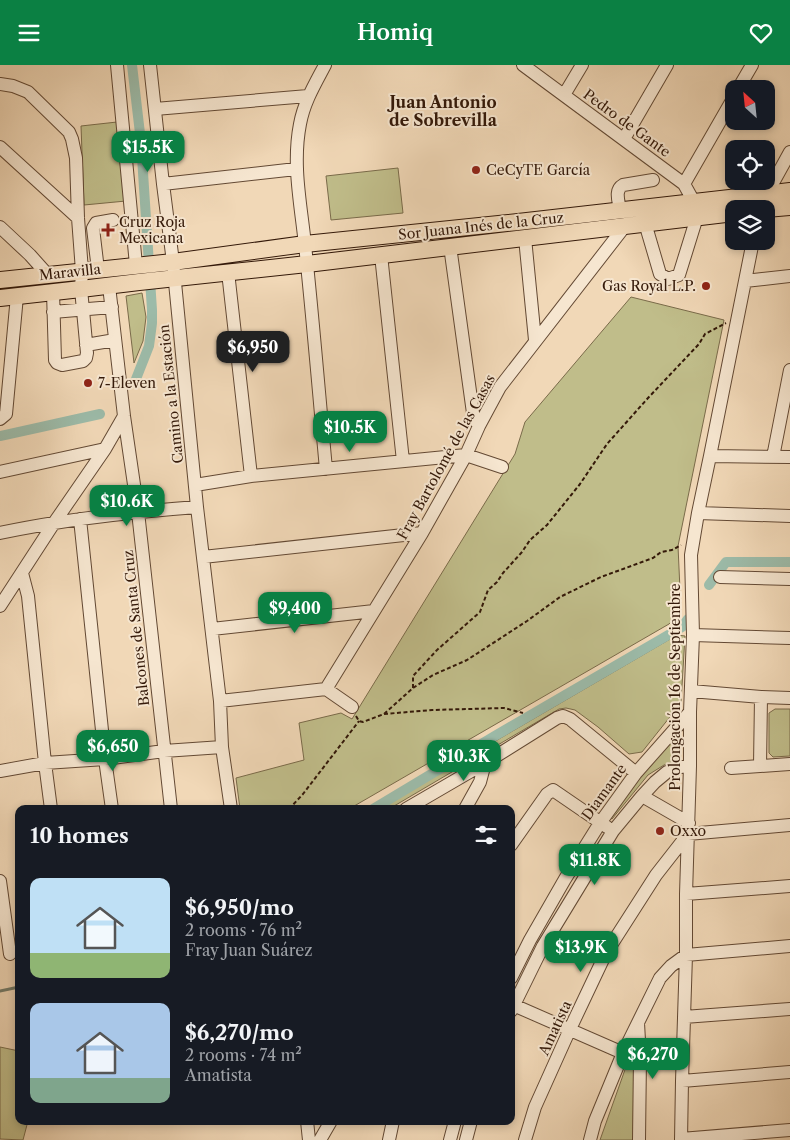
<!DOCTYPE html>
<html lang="en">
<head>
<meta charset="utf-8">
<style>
  body { margin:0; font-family:"Libre Caslon Text",serif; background:#20242c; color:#f1f3f6; height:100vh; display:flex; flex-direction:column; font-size:19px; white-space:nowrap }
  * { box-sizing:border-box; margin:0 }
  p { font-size:16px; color:#9ea1a6 }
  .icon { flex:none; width:28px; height:28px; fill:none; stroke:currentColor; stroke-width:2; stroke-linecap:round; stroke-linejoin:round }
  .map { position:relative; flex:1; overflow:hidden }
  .side { position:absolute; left:15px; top:740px; width:500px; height:320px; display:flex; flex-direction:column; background:#171b24; border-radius:10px; box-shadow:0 2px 8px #0003 }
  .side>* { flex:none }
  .needle { width:32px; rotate:333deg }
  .tools { position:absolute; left:725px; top:15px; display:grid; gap:10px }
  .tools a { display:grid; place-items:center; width:50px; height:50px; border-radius:10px; background:#171b24; box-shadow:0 2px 8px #0003; font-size:25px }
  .price { position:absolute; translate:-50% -42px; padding:0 11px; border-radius:10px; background:#0b8043; color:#fff; font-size:16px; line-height:32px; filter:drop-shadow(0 1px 2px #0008) }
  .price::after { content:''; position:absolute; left:50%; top:30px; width:15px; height:11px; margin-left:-8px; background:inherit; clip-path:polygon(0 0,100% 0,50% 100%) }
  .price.current { background:#222; color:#fff }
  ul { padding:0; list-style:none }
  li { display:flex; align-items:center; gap:15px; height:125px; padding:0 15px }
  li span { display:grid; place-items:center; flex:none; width:140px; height:100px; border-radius:10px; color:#555 }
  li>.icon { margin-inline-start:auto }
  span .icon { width:60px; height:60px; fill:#fffc; stroke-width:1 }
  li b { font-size:21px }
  h2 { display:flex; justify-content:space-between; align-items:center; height:60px; padding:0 15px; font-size:21px }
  header { display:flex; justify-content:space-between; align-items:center; height:65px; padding:0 15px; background:#0b8043; color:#fff; font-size:22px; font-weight:600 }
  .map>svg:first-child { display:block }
  .green { fill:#c0bd8a; stroke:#7a6b4a }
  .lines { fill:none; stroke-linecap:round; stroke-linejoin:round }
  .stream { stroke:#727a69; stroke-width:3 }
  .canal { stroke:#9cbba9; stroke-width:10 }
  .minor-casing { stroke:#634934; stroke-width:14 }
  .major-casing { stroke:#341909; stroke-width:18 }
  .path { stroke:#341909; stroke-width:2; stroke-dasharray:4 2.5; stroke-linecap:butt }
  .minor { stroke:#f6e6d0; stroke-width:12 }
  .major { stroke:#f1d8b7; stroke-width:16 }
  .poi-dot { fill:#8f2418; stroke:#f6e6d0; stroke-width:2 }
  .labels { text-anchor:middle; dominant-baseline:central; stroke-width:4; stroke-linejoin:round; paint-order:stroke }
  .street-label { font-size:14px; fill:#341909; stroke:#f6e6d0 }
  .poi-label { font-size:14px; fill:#341909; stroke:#f6e6d0; text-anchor:start }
  .quarter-label { font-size:16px; font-weight:bold; fill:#341909; stroke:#f6e6d0 }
</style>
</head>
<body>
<header><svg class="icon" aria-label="menu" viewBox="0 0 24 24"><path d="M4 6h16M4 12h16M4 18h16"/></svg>Homiq<svg class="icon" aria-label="heart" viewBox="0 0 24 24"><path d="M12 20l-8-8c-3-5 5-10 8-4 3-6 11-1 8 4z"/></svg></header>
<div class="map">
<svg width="790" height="1075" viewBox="0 0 790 1075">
  <rect width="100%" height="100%" fill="#f1d8b7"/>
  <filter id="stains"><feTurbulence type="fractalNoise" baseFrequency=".004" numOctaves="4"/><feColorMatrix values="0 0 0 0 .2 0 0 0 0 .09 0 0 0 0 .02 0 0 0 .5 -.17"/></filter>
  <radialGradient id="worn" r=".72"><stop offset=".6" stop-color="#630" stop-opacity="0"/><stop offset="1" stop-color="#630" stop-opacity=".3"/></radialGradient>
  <!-- green -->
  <path class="green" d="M117 57 126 136 84 140 81 61Z
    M398 103 403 148 331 155 326 111Z
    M142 228 146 252 143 276 134 298 126 231Z
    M631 232 724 255 678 481 681 547 669 559 349 744H240L236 713 304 695 299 658 341 648 352 654 515 389 525 357Z
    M677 570 685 571 681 638 642 687 629 689 598 662 575 645 566 643 559 644 389 744H379Z
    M775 644H790V691L773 692 769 688V648Z
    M673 671 680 672 679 694 664 700 648 710 612 754 609 752 608 748Z
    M0 982 19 986V1056H28L23 1075 0 1074Z
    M627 999 636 1002 634 1075H600Z"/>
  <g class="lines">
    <!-- stream -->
    <path class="stream" d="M0 926 19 922"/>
    <!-- canal -->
    <path class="canal" d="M132 0 141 77 152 245V258L149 281 136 314
      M0 371 100 349
      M709 520 726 497H790
      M373 744 493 672 682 562 688 554"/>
    <!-- minor casing -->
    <g class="minor-casing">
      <path id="minor" d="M117 0 136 200
        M150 0 163 119 173 197 197 442 220 636 222 682 231 744
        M325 0C315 19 304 37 300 59 292 100 301 140 305 180 313 255 319 329 326 404
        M523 0 684 119 694 137 697 152 679 210 668 214 660 209 645 158
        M0 19 13 21 28 27 69 67 72 74 76 93 78 153 82 206 81 224 87 288 86 293 83 296 62 300 57 298 55 295 53 227
        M738 24 752 0
        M564 30 582 0
        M155 44 308 31
        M624 74 667 0
        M0 82 78 153
        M163 119 296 104
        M684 119 734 32
        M764 134 790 87
        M620 145C619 137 614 125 623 120L653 115
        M0 162 30 190 47 209
        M525 173 535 275
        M450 181 473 348 475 355 479 361
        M381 190 403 396
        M98 205 93 163 96 158 113 155
        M228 207 251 411
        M745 216 790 211
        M109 221 124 351 138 447 171 744
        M53 247 112 242
        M86 280 115 275
        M0 354 6 349 17 231
        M710 391 790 392
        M773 392 790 305
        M0 407 105 384
        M195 420 251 411 466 390 502 402
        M698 448 790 451
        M80 454 105 694 112 744
        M0 468C65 454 131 447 197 442
        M203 492 422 468
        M22 508 28 531 45 698 51 744
        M720 512 790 514
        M0 541 54 458 105 384 124 351
        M212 564 374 546
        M693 570 790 573
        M326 624 422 468 466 390 479 361 500 322 625 161
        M691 626 761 632 790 633
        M220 636 326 624 352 642
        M760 701 761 632
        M731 703 790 699
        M0 706 45 698 105 694 164 686 222 682
        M642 731 689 758
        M406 744 485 698 557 653 563 651 570 654 636 708
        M465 744 480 717 485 698
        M511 780 547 729 553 725 607 762
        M0 816 10 889
        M686 829 790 821
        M511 913 530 875 565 814 600 758 636 708 690 647
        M511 939 623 988 640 993
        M511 946 543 881 613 766 642 731 655 717 667 707 680 702 690 701
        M684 952 790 944
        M638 958 640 993 639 1075
        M682 1016 790 1007
        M307 1056 309 1075
        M681 1074 790 1065
        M320 1075 331 1056
        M389 1075 393 1056
        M450 1075 455 1056
        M466 1075 471 1056
        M525 1075 535 1042 570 964 606 888 656 810 688 769 790 760
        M590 1075 595 1056 623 988 660 913 671 901 686 890 790 881
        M681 1075 682 1016 686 890V829L690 701V647L693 570 691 490 698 448 710 391 753 176"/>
    </g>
    <!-- major casing -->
    <g class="major-casing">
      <path id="major" d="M766 144 790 142
        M0 215 173 197 305 179 518 157 790 126
        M0 233 81 224 139 217 307 199 734 148"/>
    </g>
    <!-- path -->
    <path class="path" d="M413 623V611L437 585 480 547 488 525 497 517 503 508 522 487 530 475 547 460 580 419 607 379 648 333 699 279 705 269 726 258
      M384 649 432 645 504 643 523 648
      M356 651 359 656 363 657 384 649 413 623 433 610 467 595 527 556 560 532 601 512 653 493 661 487 672 485 681 480
      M289 744 303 729 359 656"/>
    <!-- minor -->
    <use href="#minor" class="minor"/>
    <!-- major -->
    <use href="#major" class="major"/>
  </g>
  <!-- markers -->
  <g class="poi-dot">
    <circle cx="476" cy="105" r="5"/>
    <path d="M105.5 157.5h5v5h5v5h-5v5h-5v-5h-5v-5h5z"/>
    <circle cx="706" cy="221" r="5"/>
    <circle cx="88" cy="318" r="5"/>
    <circle cx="660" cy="766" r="5"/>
  </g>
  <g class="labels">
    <!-- street labels -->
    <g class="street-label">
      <text transform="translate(627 58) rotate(36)">Pedro de Gante</text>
      <text transform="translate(481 161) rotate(-6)">Sor Juana Inés de la Cruz</text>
      <text transform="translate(70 207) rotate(-6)">Maravilla</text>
      <text transform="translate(171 329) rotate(-96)">Camino a la Estación</text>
      <text transform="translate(446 392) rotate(-61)">Fray Bartolomé de las Casas</text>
      <text transform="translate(136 563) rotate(-96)">Balcones de Santa Cruz</text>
      <text transform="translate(675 622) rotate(-90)">Prolongación 16 de Septiembre</text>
      <text transform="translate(604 727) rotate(-54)">Diamante</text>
      <text transform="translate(555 963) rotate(-65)">Amatista</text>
    </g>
    <!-- poi labels -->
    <g class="poi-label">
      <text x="486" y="105">CeCyTE García</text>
      <text x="119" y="157">Cruz Roja<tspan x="119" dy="16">Mexicana</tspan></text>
      <text x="696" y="221" text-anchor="end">Gas Royal L.P.</text>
      <text x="98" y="318">7-Eleven</text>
      <text x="670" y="766">Oxxo</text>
    </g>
    <!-- quarter labels -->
    <g class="quarter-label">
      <text x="443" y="37">Juan Antonio<tspan x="443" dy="18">de Sobrevilla</tspan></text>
    </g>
  </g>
  <rect width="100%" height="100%" filter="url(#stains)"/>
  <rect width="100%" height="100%" fill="url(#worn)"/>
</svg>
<div class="tools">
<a><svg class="needle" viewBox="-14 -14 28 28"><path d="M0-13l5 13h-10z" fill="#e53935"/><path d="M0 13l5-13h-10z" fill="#9ea1a6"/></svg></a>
<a><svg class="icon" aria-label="locate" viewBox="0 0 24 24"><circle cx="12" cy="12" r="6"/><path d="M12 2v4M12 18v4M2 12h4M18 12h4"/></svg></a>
<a><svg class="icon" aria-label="layers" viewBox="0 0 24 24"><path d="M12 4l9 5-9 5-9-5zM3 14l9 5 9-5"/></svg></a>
</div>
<b class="price" style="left:148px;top:108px">$15.5K</b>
<b class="price current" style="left:253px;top:308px">$6,950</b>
<b class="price" style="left:350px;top:388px">$10.5K</b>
<b class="price" style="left:127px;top:462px">$10.6K</b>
<b class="price" style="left:295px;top:569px">$9,400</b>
<b class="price" style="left:113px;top:707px">$6,650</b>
<b class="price" style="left:464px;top:717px">$10.3K</b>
<b class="price" style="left:595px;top:821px">$11.8K</b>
<b class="price" style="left:581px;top:908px">$13.9K</b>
<b class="price" style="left:653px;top:1015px">$6,270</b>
<section class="side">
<h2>10 homes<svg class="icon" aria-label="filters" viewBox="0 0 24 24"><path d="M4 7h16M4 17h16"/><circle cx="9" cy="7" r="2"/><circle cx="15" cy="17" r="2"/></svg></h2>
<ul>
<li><span style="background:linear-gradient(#bfe0f5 75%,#8fb573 0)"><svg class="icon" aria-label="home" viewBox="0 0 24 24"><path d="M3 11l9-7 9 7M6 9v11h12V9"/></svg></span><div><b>$6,950/mo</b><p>2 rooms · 76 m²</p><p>Fray Juan Suárez</p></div></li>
<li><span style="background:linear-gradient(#a9c7e8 75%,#7fa58c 0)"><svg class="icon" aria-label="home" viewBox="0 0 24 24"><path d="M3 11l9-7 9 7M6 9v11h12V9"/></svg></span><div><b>$6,270/mo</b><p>2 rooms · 74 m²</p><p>Amatista</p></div></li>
</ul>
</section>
</div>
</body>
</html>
